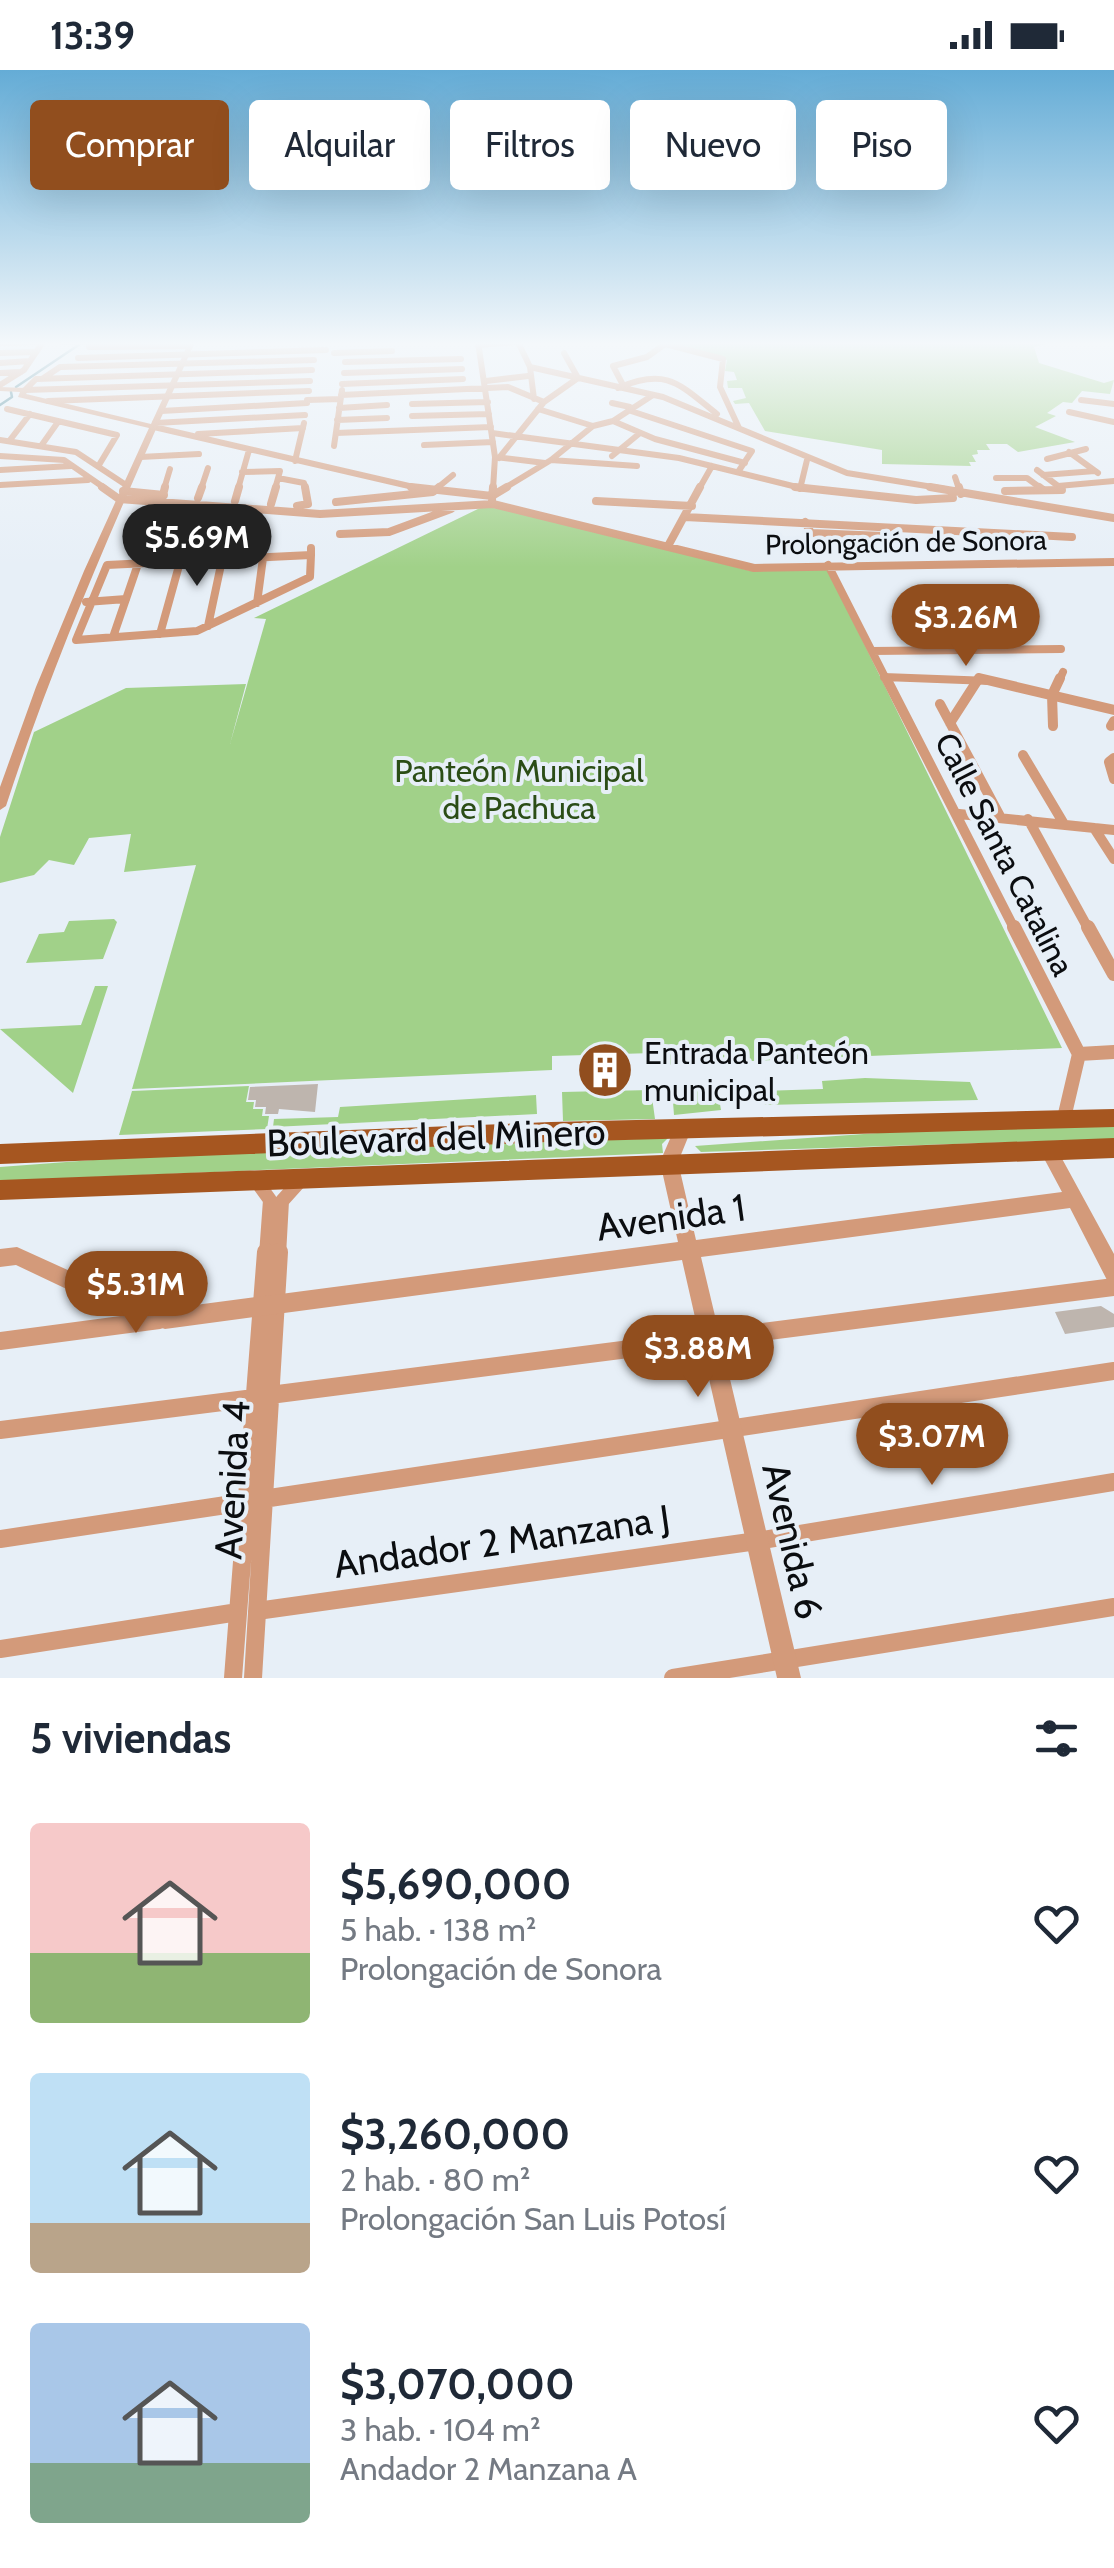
<!DOCTYPE html>
<html lang="es">
<head>
<meta charset="utf-8">
<style>
  body { margin:0; font-family:Cabin,sans-serif; background:#f2f2f3; color:#1f2937; height:100vh; display:flex; flex-direction:column; font-size:38px; white-space:nowrap }
  * { box-sizing:border-box; margin:0 }
  p { font-size:32px; color:#747a83 }
  .icon { flex:none; width:55px; height:55px; fill:none; stroke:currentColor; stroke-width:2; stroke-linecap:round; stroke-linejoin:round }
  .map { position:relative; height:1608px; overflow:hidden }
  .details { display:flex; flex-direction:column; background:#fff; flex:1 }
  .details>* { flex:none }
  .hud { position:absolute; left:30px; top:30px; width:1055px; height:90px; display:flex; gap:20px }
  .price { position:absolute; translate:-50% -85px; padding:0 22px; border-radius:35px; background:#914e1e; color:#fff; font-size:32px; line-height:65px; filter:drop-shadow(0 2px 5px #0008) }
  .price::after { content:''; position:absolute; left:50%; top:60px; width:30px; height:22px; margin-left:-15px; background:inherit; clip-path:polygon(0 0,100% 0,50% 100%) }
  .price.on { background:#222; color:#fff }
  ul { padding:0; list-style:none }
  li { display:flex; align-items:center; gap:30px; height:250px; padding:0 30px }
  li span { display:grid; place-items:center; flex:none; width:280px; height:200px; border-radius:10px; color:#555 }
  li>.icon { margin-inline-start:auto }
  span .icon { width:120px; height:120px; fill:#fffc; stroke-width:1 }
  li b { font-size:42px }
  h2 { display:flex; justify-content:space-between; align-items:center; height:120px; padding:0 30px; font-size:42px }
  .tag { padding:0 35px; border-radius:10px; background:#fff; box-shadow:0 10px 40px #0002; font-size:35px; line-height:90px }
  .tag.on { background:#914e1e; color:#fff }
  .status { display:flex; justify-content:space-between; align-items:center; height:70px; padding:0 50px; background:#fff; direction:ltr }
  .status svg { height:28px; fill:currentColor }
  .map>svg:first-child { display:block }
  .green { fill:#a1d189 }
  .lines { fill:none; stroke-linecap:round; stroke-linejoin:round }
  .stream { stroke:#2f7588; stroke-width:2.5 }
  .building { fill:#beb5ae }
  .minor-far4 { stroke:#d39a7a; stroke-width:6 }
  .minor-far3 { stroke:#d39a7a; stroke-width:8 }
  .minor-far2 { stroke:#d39a7a; stroke-width:10 }
  .minor-far1 { stroke:#d39a7a; stroke-width:14 }
  .minor { stroke:#d39a7a; stroke-width:18 }
  .tertiary { fill:#d39a7a; fill-rule:evenodd }
  .primary { fill:#a65620; fill-rule:evenodd }
  .labels { text-anchor:middle; dominant-baseline:central; stroke-width:8; stroke-linejoin:round; paint-order:stroke }
  .far-street-label { font-size:28px; fill:#0b0d10; stroke:#e7eff7 }
  .park-label { font-size:32px; fill:#2b4d16; stroke:#e7eff7 }
  .street-label { font-size:32px; fill:#0b0d10; stroke:#e7eff7 }
  .poi-label { font-size:32px; fill:#0b0d10; stroke:#e7eff7; text-anchor:start }
  .near-street-label { font-size:38px; fill:#0b0d10; stroke:#e7eff7 }
</style>
</head>
<body>
<div class="status"><b>13:39</b><svg viewBox="0 0 49 12"><path d="M0 12V9h3v3zM5 12V6h3v6zM10 12V3h3v9zM15 12V0h3v12zM26 1h20v11H26zM47 4h2v5h-2z"/></svg></div>
<div class="map">
<svg width="1114" height="1608" viewBox="0 0 1114 1608">
  <rect width="100%" height="100%" fill="#e7eff7"/>
  <!-- green -->
  <path class="green" d="M670 272H1055L1034 277 1039 293 1104 313 1114 310 1110 324 1082 321 1072 333 1063 332 1047 343 1056 346 1035 357 1075 372 1018 382 1007 374H986L990 380H977L978 384 972 385 976 392H969L971 396 882 394V380L765 361 749 333 735 334 733 331 746 328 742 318H728L727 311 737 310 734 302 725 301 727 290Z
    M482 437 515 440 751 501 827 498 1062 978 655 995 653 983 552 986V1000L132 1019 196 795 124 802 131 764 89 768 74 795 49 790 34 805 0 813V767L34 662 126 618 246 614 230 674 266 549 254 548Z
    M114 849 117 852 103 889 26 893 39 864 64 862 69 851Z
    M95 916H108L73 1023 0 959 81 955Z
    M865 1008 970 1012 978 1030 765 1035 762 1021 823 1019 822 1011Z
    M249 1016 246 1032H254L253 1039H263L262 1046H269L267 1059 119 1065 132 1021Z
    M717 1017 721 1040 674 1045 672 1019Z
    M651 1020 655 1049 563 1051 562 1022Z
    M536 1025 537 1044 273 1057 274 1049 338 1047 340 1037Z
    M1114 1054V1069L701 1082 695 1076 920 1060Z
    M668 1068 662 1074 663 1083 0 1111V1097L146 1086Z"/>
  <g class="lines">
    <!-- stream -->
    <path class="stream" d="M16 317 80 274
      M0 335 12 327 11 322"/>
  </g>
  <!-- building -->
  <path class="building" d="M318 1014 315 1042 279 1039 278 1044H265L266 1037H255L256 1030H248L250 1017Z
    M1101 1236 1114 1244V1257L1065 1264 1055 1242Z"/>
  <g class="lines">
    <!-- minor-far4 -->
    <path class="minor-far4" d="M62 272H91L89 277
      M478 272 495 387 493 419
      M518 272 530 297 534 329
      M0 273 43 272
      M478 275 516 272
      M89 277 190 276
      M0 283 36 282
      M334 283 392 281
      M78 288 326 280
      M345 292 461 289
      M0 293 30 291
      M530 297 663 327 847 403 945 419
      M0 303 21 302
      M344 303 462 299
      M42 309 60 297 314 290
      M486 311 528 306
      M342 314 463 309
      M0 315 24 300 43 272
      M623 315 613 296 647 287 665 274 723 289 720 317 739 358
      M618 318C667 297 679 314 717 344
      M25 320 36 309 312 300
      M25 320 310 311
      M341 325 508 317 544 332
      M307 330 340 329
      M1081 330 1114 334
      M48 331 309 321
      M612 333 630 337
      M412 334 488 332
      M339 338 387 335
      M7 339 117 365 99 395
      M538 339 593 356
      M161 341 307 333
      M631 341 752 381 738 402
      M1069 342 1114 352
      M412 346 489 344
      M337 350 387 348
      M613 351 655 369 745 393
      M155 353 305 345
      M154 357 422 419
      M336 363 491 357
      M492 363 679 388 805 419
      M198 364 303 358
      M0 370 76 382 126 415
      M10 370 30 344
      M424 375 493 372
      M41 376 58 352
      M334 376 342 320
      M1069 382 1098 403
      M0 386 64 390 106 419
      M612 386 640 363
      M140 387 199 384
      M495 387 545 393
      M499 388 544 332 578 308 564 283
      M1047 389 1086 379
      M551 390 637 396
      M295 391 304 353
      M0 400 71 396
      M1037 400 1058 416 1114 411
      M242 402 280 401 275 419
      M1043 405 1095 401
      M955 407 959 419
      M278 408 304 413 305 419
      M996 408H1027L1042 419
      M0 415 88 410
      M164 419 170 399
      M201 419 208 398
      M238 419 249 380
      M436 419 453 405
      M503 419 551 390 593 356 613 351 653 325
      M699 419 712 396
      M800 419 807 390"/>
    <!-- minor-far3 -->
    <path class="minor-far3" d="M102 417 119 429 320 444 493 434 754 498 1114 492
      M411 417 492 426 507 417
      M795 417 916 430 953 428
      M930 417 1114 448
      M959 417 961 424
      M1039 417 1043 420
      M123 421 164 425
      M1005 421 1062 420
      M163 425 165 417
      M198 428 202 417
      M492 430 493 417
      M235 431 239 417
      M596 431 692 436
      M336 432 433 422 439 417
      M271 434 276 417
      M297 436 308 434 305 417
      M685 447 1072 467
      M805 452 811 463 883 466
      M340 464 389 462 451 439
      M668 476 700 417
      M311 485 310 507 197 561 76 570 107 495Z
      M311 485V478
      M828 495 887 611
      M86 532 126 529
      M257 533 263 488
      M208 556 222 490
      M160 564 180 492
      M113 567 138 494
      M872 581 1061 579
      M884 607 990 611
      M1059 611 1063 602"/>
    <!-- minor-far2 -->
    <path class="minor-far2" d="M886 608 1015 860
      M979 608 1114 640
      M940 634 1001 748
      M950 653 979 608
      M1053 656 1052 625 1060 608
      M1111 656 1114 651
      M1023 685 1064 754
      M1114 688 1109 692 1114 709
      M959 744 1114 760
      M1028 749 1089 860
      M1094 758 1114 789"/>
    <!-- minor-far1 -->
    <path class="minor-far1" d="M1014 857 1079 984 1064 1048
      M1088 857 1114 904
      M1079 984 1114 982
      M257 1112 270 1130 266 1185
      M279 1185 282 1131 300 1111"/>
    <!-- minor -->
    <path class="minor" d="M0 1271 159 1250
      M270 1325 1114 1217
      M0 1360 254 1328
      M263 1429 1114 1301
      M0 1469 246 1432
      M257 1541 757 1471 1114 1412
      M0 1579 238 1542
      M233 1608 266 1182
      M253 1608 279 1182
      M673 1608 1114 1537"/>
    <!-- tertiary -->
    <path class="tertiary" d="M189 272H195C127 424 58 576 6 736L0 740V717L36 617 84 501 149 358 18 327 20 322 0 321V317L25 318 29 320 26 324 151 354Z
      M682 1053 688 1055 691 1060 678 1092 696 1170 1062 1122 1039 1079 1042 1074 1048 1071 1054 1074 1114 1184V1212L1107 1210 1070 1138 701 1187 801 1608H777L682 1190 165 1259 115 1242 16 1195 0 1197V1179L17 1177 125 1226 165 1239 678 1172 660 1092 676 1055Z"/>
    <!-- primary -->
    <path class="primary" d="M1114 1039V1057L551 1072 0 1094V1074L551 1052Z
      M1114 1068V1088L0 1130V1110Z"/>
  </g>
  <!-- sky -->
  <linearGradient id="sky" x2="0" y2="1"><stop stop-color="#64acd6"/><stop offset="0.55" stop-color="#f4f8fb"/><stop offset="1" stop-color="#f4f8fb" stop-opacity="0"/></linearGradient>
  <rect width="1114" height="497" fill="url(#sky)"/>
  <!-- icons -->
  <defs>
    <g id="building-disc" transform="scale(2.875)"><circle r="9.5" fill="#914e1e" stroke="#e7eff7"/><path d="M-4-6H4V6H1V3H-1V6H-4ZM-2.5-4.3h1.7v1.8h-1.7ZM.8-4.3h1.7v1.8H.8ZM-2.5-1h1.7V.8h-1.7ZM.8-1h1.7V.8H.8Z" fill="#fff"/></g>
  </defs>
  <g fill-rule="evenodd">
    <use href="#building-disc" x="605" y="1000"/>
  </g>
  <g class="labels">
    <!-- far-street labels -->
    <g class="far-street-label">
      <text transform="translate(906 472) rotate(-1)">Prolongación de Sonora</text>
    </g>
    <!-- park labels -->
    <g class="park-label">
      <text x="519" y="700">Panteón Municipal<tspan x="519" dy="37">de Pachuca</tspan></text>
    </g>
    <!-- street labels -->
    <g class="street-label">
      <text transform="translate(1005 784) rotate(63)">Calle Santa Catalina</text>
    </g>
    <!-- poi labels -->
    <g class="poi-label">
      <text x="644" y="982">Entrada Panteón<tspan x="644" dy="37">municipal</tspan></text>
    </g>
    <!-- near-street labels -->
    <g class="near-street-label">
      <text transform="translate(436 1067) rotate(-2)">Boulevard del Minero</text>
      <text transform="translate(671 1147) rotate(-8)">Avenida 1</text>
      <text transform="translate(232 1410) rotate(-87)">Avenida 4</text>
      <text transform="translate(502 1471) rotate(-8)">Andador 2 Manzana J</text>
      <text transform="translate(793 1471) rotate(77)">Avenida 6</text>
    </g>
  </g>
</svg>
<b class="price on" style="left:197px;top:519px">$5.69M</b>
<b class="price" style="left:966px;top:599px">$3.26M</b>
<b class="price" style="left:136px;top:1266px">$5.31M</b>
<b class="price" style="left:698px;top:1330px">$3.88M</b>
<b class="price" style="left:932px;top:1418px">$3.07M</b>
<div class="hud">
<a class="tag on">Comprar</a>
<a class="tag">Alquilar</a>
<a class="tag">Filtros</a>
<a class="tag">Nuevo</a>
<a class="tag">Piso</a>
</div>
</div>
<section class="details">
<h2>5 viviendas<svg class="icon" aria-label="filters" viewBox="0 0 24 24"><path d="M4 7h16M4 17h16"/><circle cx="9" cy="7" r="2"/><circle cx="15" cy="17" r="2"/></svg></h2>
<ul>
<li><span style="background:linear-gradient(#f6c9c9 65%,#8fb573 0)"><svg class="icon" aria-label="home" viewBox="0 0 24 24"><path d="M3 11l9-7 9 7M6 9v11h12V9"/></svg></span><div><b>$5,690,000</b><p>5 hab. · 138 m²</p><p>Prolongación de Sonora</p></div><svg class="icon" aria-label="heart" viewBox="0 0 24 24"><path d="M12 20l-8-8c-3-5 5-10 8-4 3-6 11-1 8 4z"/></svg></li>
<li><span style="background:linear-gradient(#bfe0f5 75%,#b9a48a 0)"><svg class="icon" aria-label="home" viewBox="0 0 24 24"><path d="M3 11l9-7 9 7M6 9v11h12V9"/></svg></span><div><b>$3,260,000</b><p>2 hab. · 80 m²</p><p>Prolongación San Luis Potosí</p></div><svg class="icon" aria-label="heart" viewBox="0 0 24 24"><path d="M12 20l-8-8c-3-5 5-10 8-4 3-6 11-1 8 4z"/></svg></li>
<li><span style="background:linear-gradient(#a9c7e8 70%,#7fa58c 0)"><svg class="icon" aria-label="home" viewBox="0 0 24 24"><path d="M3 11l9-7 9 7M6 9v11h12V9"/></svg></span><div><b>$3,070,000</b><p>3 hab. · 104 m²</p><p>Andador 2 Manzana A</p></div><svg class="icon" aria-label="heart" viewBox="0 0 24 24"><path d="M12 20l-8-8c-3-5 5-10 8-4 3-6 11-1 8 4z"/></svg></li>
</ul>
</section>
</body>
</html>
